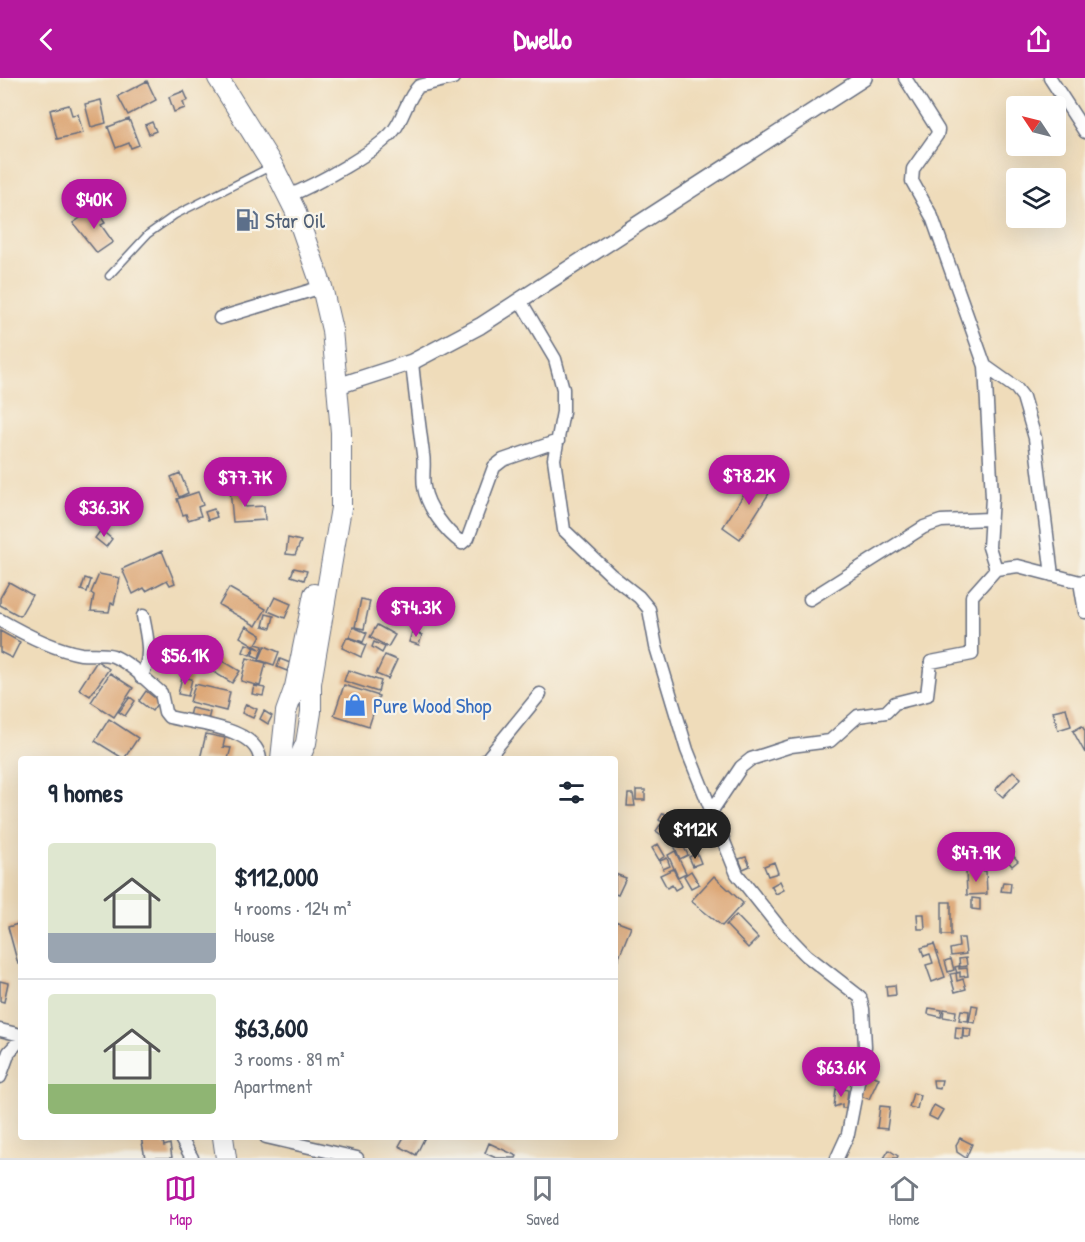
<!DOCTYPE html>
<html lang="en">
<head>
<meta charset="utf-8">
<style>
  body { margin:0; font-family:"Patrick Hand",sans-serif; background:#f6f6f7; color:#1f2937; height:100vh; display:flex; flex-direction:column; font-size:22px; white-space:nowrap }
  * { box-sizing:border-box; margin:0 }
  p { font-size:20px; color:#747a83 }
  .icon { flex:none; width:33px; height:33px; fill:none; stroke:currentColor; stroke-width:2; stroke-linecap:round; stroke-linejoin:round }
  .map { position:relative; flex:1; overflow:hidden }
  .panel { position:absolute; left:18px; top:678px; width:600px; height:384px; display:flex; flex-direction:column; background:#fff; border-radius:6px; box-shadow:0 6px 24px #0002 }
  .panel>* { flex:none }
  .needle { width:39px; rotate:305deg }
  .fabs { position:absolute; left:1006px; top:18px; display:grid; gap:12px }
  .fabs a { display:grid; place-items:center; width:60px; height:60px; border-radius:6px; background:#fff; box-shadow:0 6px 24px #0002; font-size:30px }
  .price { position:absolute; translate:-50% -51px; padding:0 14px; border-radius:21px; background:#b5179e; color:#fff; font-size:20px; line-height:39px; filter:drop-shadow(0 2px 3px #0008) }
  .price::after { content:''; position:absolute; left:50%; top:36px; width:18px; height:14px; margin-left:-9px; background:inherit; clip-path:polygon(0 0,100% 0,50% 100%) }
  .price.current { background:#222; color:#fff }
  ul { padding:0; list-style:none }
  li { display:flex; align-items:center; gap:18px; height:150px; padding:0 30px }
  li+li { border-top:2px solid #e0e1e3 }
  li span { display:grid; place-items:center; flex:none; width:168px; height:120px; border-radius:6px; color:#555 }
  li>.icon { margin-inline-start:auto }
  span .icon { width:72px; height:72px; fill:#fffc; stroke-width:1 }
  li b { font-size:26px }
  h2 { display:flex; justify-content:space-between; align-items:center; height:72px; padding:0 30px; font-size:26px }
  header { display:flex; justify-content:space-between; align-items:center; height:78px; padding:0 30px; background:#b5179e; color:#fff; font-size:27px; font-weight:700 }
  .tabs { display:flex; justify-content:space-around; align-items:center; height:84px; border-top:2px solid #e0e1e3; background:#fff; font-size:16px; color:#747a83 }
  .tabs a { display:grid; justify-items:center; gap:3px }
  .tabs .current { color:#b5179e }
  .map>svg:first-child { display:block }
  .building { fill:#dda878 }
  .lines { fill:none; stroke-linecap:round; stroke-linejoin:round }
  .service-casing { stroke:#656c7e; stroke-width:9 }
  .minor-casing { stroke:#656c7e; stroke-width:15 }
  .tertiary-casing { stroke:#656c7e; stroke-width:18 }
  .trunk-casing { stroke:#656c7e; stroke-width:22 }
  .service { stroke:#fff; stroke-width:6 }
  .minor { stroke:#fff; stroke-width:12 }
  .tertiary { stroke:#fff; stroke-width:15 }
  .trunk { stroke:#fff; stroke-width:20 }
  .labels { text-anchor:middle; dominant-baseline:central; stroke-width:4.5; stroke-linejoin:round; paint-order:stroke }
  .service-label { font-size:21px; fill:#4e5e75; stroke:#f7f3e8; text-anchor:start }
  .shop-label { font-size:21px; fill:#366cbe; stroke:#f7f3e8; text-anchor:start }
</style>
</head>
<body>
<header><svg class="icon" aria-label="back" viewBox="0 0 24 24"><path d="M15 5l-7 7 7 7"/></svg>Dwello<svg class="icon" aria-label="share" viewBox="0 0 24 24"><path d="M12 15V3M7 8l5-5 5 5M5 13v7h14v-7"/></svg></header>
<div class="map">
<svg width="1085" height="1080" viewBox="0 0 1085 1080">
  <rect width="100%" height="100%" fill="#f7f3e8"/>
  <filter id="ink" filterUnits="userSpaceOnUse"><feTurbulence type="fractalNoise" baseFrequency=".0167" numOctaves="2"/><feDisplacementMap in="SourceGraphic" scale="12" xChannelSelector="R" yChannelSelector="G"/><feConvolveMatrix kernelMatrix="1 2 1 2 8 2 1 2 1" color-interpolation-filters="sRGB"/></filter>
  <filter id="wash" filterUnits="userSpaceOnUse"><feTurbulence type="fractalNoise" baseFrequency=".008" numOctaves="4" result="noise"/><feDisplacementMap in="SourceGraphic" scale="24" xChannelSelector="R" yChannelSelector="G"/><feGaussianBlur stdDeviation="1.35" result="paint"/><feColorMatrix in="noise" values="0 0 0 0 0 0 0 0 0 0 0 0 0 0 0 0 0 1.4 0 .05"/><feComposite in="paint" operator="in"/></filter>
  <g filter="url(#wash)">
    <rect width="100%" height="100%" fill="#efdcba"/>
    <g id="blocks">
      <!-- building -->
      <path class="building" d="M147 3 156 22 128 37 118 18Z
        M184 13 188 22 183 24 185 30 174 34 169 19Z
        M101 22 106 45 91 49 85 26Z
        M69 27 72 37 78 36 83 55 57 61 50 32Z
        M129 41 139 67 131 70 129 65 116 70 108 49Z
        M152 44 156 53 149 56 145 47Z
        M95 130 105 145 101 147 113 164 97 175 73 145Z
        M758 394 775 406 740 461 723 449Z
        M180 395 188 415 179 419 171 399Z
        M244 410 245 429 264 428 265 442 233 444 230 411Z
        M198 414 203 427 198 429 201 438 188 442 186 436 183 437 177 421Z
        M214 431 217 439 208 442 205 434Z
        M101 452 112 461 106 469 95 460Z
        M288 460 301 463 295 477 286 476Z
        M162 473 175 505 170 507 167 502 146 513 144 510 133 516 122 491Z
        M294 490 307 493 304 502 291 498Z
        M99 496 120 500 114 526 111 525 109 534 91 533 94 517 91 515Z
        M85 500 91 502 87 514 81 512Z
        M9 504 32 517 20 538 0 527V520Z
        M229 510 266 531 256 548 219 527Z
        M275 519 291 526 285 540 268 533Z
        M361 521 370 523 364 551 355 549Z
        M266 536 274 538 271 550 263 548Z
        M377 547 395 557 388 569 370 559Z
        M246 548 261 557 256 566 263 568 259 580 252 577 255 569 260 571 240 559Z
        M353 549 367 555 363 564 349 559Z
        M0 553 20 564 12 580 0 574Z
        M412 554 422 557 419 567 409 564Z
        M347 559 366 567 361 579 342 570Z
        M374 564 385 569 382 575 372 569Z
        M246 566 254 569 250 577 243 574Z
        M265 568 279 574 274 587 259 582Z
        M208 574 240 593 232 605 200 586Z
        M385 577 397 582 388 601 376 596Z
        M247 580 266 585 260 608 241 603Z
        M280 581 290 585 287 593 277 589Z
        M97 583 109 591 90 618 79 611Z
        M348 592 381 603 378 614 344 603Z
        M110 595 133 610 114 639 91 624Z
        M182 599 192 601 188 618 178 616Z
        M195 606 230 614 226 633 190 624Z
        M344 607 379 618 369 648 334 637Z
        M254 608 265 610 263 618 252 616Z
        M146 613 159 623 152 633 139 623Z
        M130 619 135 623 125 638 119 634Z
        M246 626 257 631 253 640 242 635Z
        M191 630 210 634 207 646 188 642Z
        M1066 630 1071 648 1058 652 1053 633Z
        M264 633 272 638 268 646 260 641Z
        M109 641 138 660 124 681 95 663Z
        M1082 648 1085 653V675L1073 653Z
        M206 656 225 660 223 669 231 670 228 681H200Z
        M1013 693 1021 700 1003 719 995 712Z
        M636 712H645V722H636Z
        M628 716H633L635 728H627Z
        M663 735 673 741 668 748 659 742Z
        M660 747 667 752 663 758 656 753Z
        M680 762 688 777 680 781 673 765Z
        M658 766 665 778 659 782 652 770Z
        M1006 770 1018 783 1012 788 1001 775Z
        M675 773 686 795 678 799 668 777Z
        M697 775 701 785 693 788 689 779Z
        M746 779 750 788 743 791 739 781Z
        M667 780 670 788 663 791 660 783Z
        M774 784 778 795 768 798 764 788Z
        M673 791 682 808 675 812 672 807 667 810 660 797Z
        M691 793 699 806 691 810 684 798Z
        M966 793H986L987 816 967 817Z
        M615 796 626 800 618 817 615 816Z
        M714 798 743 825 722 848 691 823Z
        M780 803 784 812 776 816 771 808Z
        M1003 804 1011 805 1010 814 1001 813Z
        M972 820 980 821V832L972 831Z
        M942 824H951V857H942Z
        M917 836H924L925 851H918Z
        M736 837 758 860 748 870 726 847Z
        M615 843 631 849 615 889Z
        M21 845V885L18 886 8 849Z
        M958 860H964L966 876 951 878 950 871 959 869Z
        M934 866 945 899 932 904 926 887 933 885 930 876 924 878 921 870Z
        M966 880 967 888 960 889 959 881Z
        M951 881 954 892 948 894 945 883Z
        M959 888V891L967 890 968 898 960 899V894L957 895 955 889Z
        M956 895 957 903 963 901 966 911 955 914 950 896Z
        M0 903 8 905 4 924 0 923Z
        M895 907 896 917 887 918 886 908Z
        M972 927 978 928 975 945 969 944Z
        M929 930 942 932 941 939 928 936Z
        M944 931 956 933 955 941 943 939Z
        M961 932 969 933 968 943 959 942Z
        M956 949 963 950 962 961 955 960Z
        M964 950 971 951 970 959H964Z
        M866 995 879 1000 869 1021 858 1017Z
        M933 1002H942L940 1011 934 1010Z
        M836 1011 841 1012V1015L843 1011 848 1012 846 1030H842V1026L834 1029Z
        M913 1015 920 1017 917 1031 909 1029Z
        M934 1027 943 1032 937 1042 929 1038Z
        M880 1028 890 1029 887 1051 877 1050Z
        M141 1059H162L164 1068 170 1066 172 1080H145Z
        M404 1059H425L416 1077 399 1068Z
        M960 1060 972 1066 966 1080 957 1074 956 1067Z
        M489 1065 517 1078 516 1080H496L485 1075Z
        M889 1072 898 1078 897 1080H884Z"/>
    </g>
  </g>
  <g filter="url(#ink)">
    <use href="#blocks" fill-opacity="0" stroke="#656c7e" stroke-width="1.5"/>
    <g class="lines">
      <!-- service casing -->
      <g class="service-casing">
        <path id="service" d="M109 198 148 156 175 137 270 89"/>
      </g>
      <!-- minor casing -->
      <g class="minor-casing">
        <path id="minor" d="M905 0 938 52 937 57 913 91 912 103 932 139 985 288 992 419 989 469 996 491
          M1050 0 1085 54
          M288 118C315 107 377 74 394 52 404 39 407 20 419 8L453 0
          M520 222 555 281 563 311V334L554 381 564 452 611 497 639 519 649 531 656 569 687 672 737 796 779 849 806 877 860 919 863 931 865 968 848 1056 837 1080
          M220 240 322 209
          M412 284C415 315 419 346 423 376 425 387 422 398 424 409 427 429 446 454 462 465L468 460 494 389 503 382 558 363
          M985 288 1016 310 1023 319 1035 360 1052 497
          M1080 504 1085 534
          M810 521 924 449 941 443 989 441
          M0 542C24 556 53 571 81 576 91 577 103 575 113 578 130 585 147 603 161 615L165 634 169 639C195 646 256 649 260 681
          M141 599C153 578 147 560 143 538
          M487 681 540 616
          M713 731 741 689 751 681 791 668 830 663 858 638 886 634 895 625 927 617 931 584 972 576V518L996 491 1018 488 1080 504 1085 503
          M0 952 21 957
          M0 999 9 974 21 961
          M180 1059 192 1080
          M266 1059 357 1080"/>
      </g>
      <!-- tertiary casing -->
      <g class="tertiary-casing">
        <path id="tertiary" d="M338 308 412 284 480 248 864 0"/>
      </g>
      <!-- trunk casing -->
      <g class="trunk-casing">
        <path id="trunk" d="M218 0 273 88 295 132 322 209 332 252 341 354V430L311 605V634L306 665 299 681
          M281 681 286 634 295 609 314 516
          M223 1059 226 1080"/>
      </g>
      <!-- service -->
      <use href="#service" class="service"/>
      <!-- minor -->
      <use href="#minor" class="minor"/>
      <!-- tertiary -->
      <use href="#tertiary" class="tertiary"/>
      <!-- trunk -->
      <use href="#trunk" class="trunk"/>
    </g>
  </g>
  <!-- icons -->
  <defs>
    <g id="fuel-bare" transform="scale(1.8)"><path d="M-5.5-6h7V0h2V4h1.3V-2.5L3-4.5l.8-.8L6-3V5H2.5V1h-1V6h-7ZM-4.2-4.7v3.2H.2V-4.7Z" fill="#5c6f8a" stroke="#f7f3e8" stroke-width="2.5" paint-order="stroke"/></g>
    <g id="shop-bare" transform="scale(1.8)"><path d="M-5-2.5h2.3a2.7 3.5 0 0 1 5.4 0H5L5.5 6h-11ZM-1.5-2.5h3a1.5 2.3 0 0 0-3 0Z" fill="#3f7fe0" stroke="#f7f3e8" stroke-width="2.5" paint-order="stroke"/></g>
  </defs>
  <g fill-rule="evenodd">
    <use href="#fuel-bare" x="247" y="142"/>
    <use href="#shop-bare" x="355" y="627"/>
  </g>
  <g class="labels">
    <!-- service labels -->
    <g class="service-label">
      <text x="265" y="142">Star Oil</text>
    </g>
    <!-- shop labels -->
    <g class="shop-label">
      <text x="373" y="627">Pure Wood Shop</text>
    </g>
  </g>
</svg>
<div class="fabs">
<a><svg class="needle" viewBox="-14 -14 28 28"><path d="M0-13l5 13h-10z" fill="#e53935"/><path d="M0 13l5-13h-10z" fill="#747a83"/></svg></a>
<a><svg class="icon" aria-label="layers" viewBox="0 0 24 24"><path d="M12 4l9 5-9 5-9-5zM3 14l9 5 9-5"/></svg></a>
</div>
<b class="price" style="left:94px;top:152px">$40K</b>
<b class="price" style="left:749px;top:428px">$78.2K</b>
<b class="price" style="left:245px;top:430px">$77.7K</b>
<b class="price" style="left:104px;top:460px">$36.3K</b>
<b class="price" style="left:416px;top:560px">$74.3K</b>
<b class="price" style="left:185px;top:608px">$56.1K</b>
<b class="price current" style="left:695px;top:782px">$112K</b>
<b class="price" style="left:976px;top:805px">$47.9K</b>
<b class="price" style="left:841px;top:1020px">$63.6K</b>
<section class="panel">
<h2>9 homes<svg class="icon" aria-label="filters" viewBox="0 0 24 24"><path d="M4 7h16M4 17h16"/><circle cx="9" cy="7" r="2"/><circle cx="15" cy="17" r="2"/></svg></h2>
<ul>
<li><span style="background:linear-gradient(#dfe7d0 75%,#9aa5b1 0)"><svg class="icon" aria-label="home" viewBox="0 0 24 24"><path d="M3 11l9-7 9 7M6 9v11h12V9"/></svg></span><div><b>$112,000</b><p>4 rooms · 124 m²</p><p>House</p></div></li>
<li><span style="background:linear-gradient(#dfe7d0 75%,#8fb573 0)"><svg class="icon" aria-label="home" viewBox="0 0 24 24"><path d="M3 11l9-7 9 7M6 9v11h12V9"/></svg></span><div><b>$63,600</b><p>3 rooms · 89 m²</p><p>Apartment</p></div></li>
</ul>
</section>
</div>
<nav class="tabs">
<a class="current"><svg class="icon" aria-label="map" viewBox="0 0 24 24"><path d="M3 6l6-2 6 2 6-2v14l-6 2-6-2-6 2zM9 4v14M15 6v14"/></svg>Map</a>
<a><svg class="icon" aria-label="saved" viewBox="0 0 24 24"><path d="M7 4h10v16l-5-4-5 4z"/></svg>Saved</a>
<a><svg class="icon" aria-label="home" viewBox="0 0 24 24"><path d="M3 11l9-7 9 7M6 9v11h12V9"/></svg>Home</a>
</nav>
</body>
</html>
